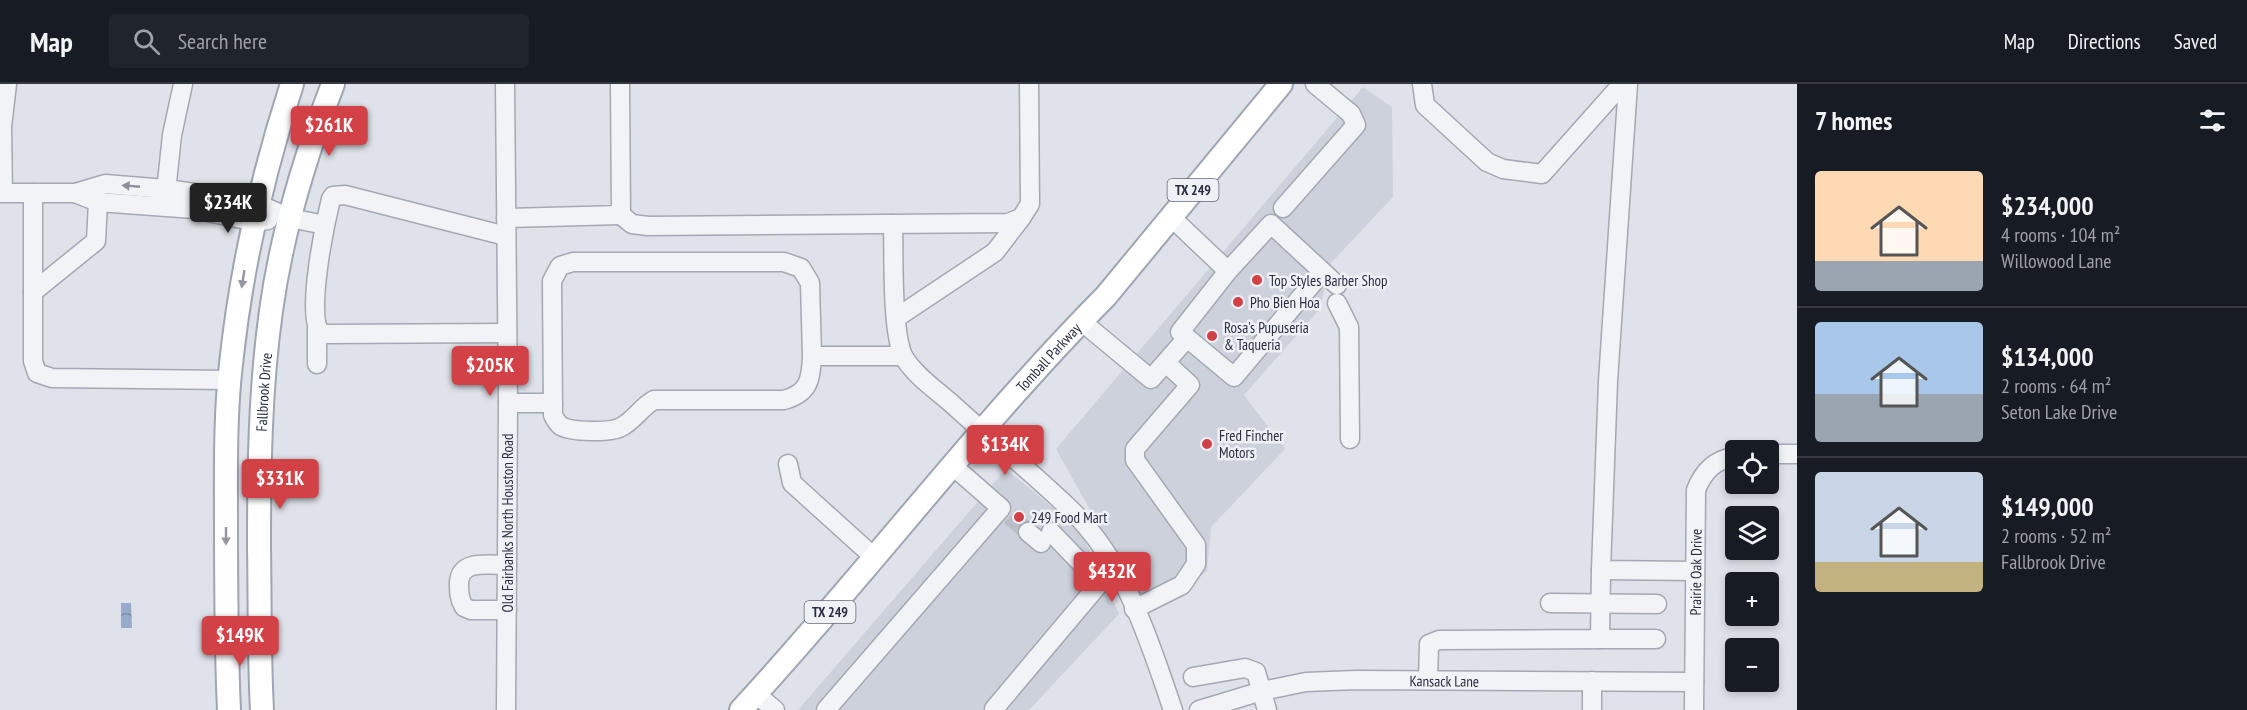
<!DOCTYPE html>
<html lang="en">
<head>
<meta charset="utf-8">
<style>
  body { margin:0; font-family:"PT Sans Narrow",sans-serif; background:#20242c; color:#f1f3f6; height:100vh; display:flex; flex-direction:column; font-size:22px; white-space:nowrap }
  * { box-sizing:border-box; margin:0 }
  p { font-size:20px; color:#9ea1a6 }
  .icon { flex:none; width:33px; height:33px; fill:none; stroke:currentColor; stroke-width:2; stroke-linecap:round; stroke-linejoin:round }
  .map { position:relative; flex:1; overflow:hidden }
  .side { display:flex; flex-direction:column; background:#171b24; width:450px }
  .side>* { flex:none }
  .controls { position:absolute; left:1725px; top:356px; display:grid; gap:12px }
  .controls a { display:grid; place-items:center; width:54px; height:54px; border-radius:6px; background:#171b24; box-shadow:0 3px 9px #0003; font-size:30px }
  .price { position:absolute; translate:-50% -51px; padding:0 14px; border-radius:6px; background:#d14146; color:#fff; font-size:20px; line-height:39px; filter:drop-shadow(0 2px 3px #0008) }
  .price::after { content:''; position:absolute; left:50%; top:36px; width:18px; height:14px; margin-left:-9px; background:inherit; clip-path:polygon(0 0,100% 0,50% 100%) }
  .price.selected { background:#222; color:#fff }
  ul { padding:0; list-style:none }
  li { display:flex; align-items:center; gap:18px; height:150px; padding:0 18px }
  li+li { border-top:2px solid #363941 }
  li span { display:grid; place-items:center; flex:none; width:168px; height:120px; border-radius:6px; color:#555 }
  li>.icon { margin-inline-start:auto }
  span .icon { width:72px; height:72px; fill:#fffc; stroke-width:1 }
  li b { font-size:26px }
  h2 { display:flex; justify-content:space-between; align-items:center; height:72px; padding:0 18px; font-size:26px }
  header { display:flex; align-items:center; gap:36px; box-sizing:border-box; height:84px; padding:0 30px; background:#171b24; border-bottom:2px solid #363941 }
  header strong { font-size:28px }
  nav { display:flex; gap:33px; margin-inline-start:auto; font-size:21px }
  .search { width:420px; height:54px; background:#20242c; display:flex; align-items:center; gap:15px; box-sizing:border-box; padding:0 21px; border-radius:6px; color:#9ea1a6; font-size:22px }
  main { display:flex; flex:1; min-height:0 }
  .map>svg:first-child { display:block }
  .built { fill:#cdd1db }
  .water { fill:url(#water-waves) }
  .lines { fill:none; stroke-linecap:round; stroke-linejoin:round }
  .minor-tunnel { stroke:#babec7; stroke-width:18; stroke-dasharray:18 9; stroke-linecap:butt }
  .minor-casing { stroke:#a4a8b3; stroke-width:21 }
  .major-casing { stroke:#9ea5b5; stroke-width:26 }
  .minor { stroke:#f2f3f7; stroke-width:18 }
  .major { stroke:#fff; stroke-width:22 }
  .oneway { fill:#8d909c }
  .oneway2 { fill:#9496a0 }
  .poi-dot { fill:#d14146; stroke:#eff1f6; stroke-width:2 }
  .labels { text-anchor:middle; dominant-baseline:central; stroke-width:5; stroke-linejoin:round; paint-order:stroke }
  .shield { fill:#eff1f6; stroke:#646877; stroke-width:1.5 }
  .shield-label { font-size:14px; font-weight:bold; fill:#282e40 }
  .poi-label { font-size:15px; fill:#282e40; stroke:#eff1f6; text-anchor:start }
  .street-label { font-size:15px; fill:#282e40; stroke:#eff1f6 }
</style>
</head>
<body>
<header>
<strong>Map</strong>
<div class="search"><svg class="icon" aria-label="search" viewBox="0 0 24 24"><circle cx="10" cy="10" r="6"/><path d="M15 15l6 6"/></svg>Search here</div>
<nav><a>Map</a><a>Directions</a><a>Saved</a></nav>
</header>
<main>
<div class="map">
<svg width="1797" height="626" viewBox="0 0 1797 626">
  <defs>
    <pattern id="water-waves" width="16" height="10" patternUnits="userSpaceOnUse" patternTransform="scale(1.5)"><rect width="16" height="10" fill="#99abca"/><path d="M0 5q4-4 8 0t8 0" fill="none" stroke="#7d8ca5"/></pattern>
  </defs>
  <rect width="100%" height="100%" fill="#dfe2e9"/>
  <!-- built -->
  <path class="built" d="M1363 3 1392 23 1393 113 1330 180 1320 225 1244 311 1285 365 1211 443 1207 487 1146 526 1056 365Z
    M1006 385 1080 446 1119 530 1029 626H798Z"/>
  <!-- water -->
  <path class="water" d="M121 519H131L132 544H121Z"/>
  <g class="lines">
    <!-- minor-tunnel -->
    <path class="minor-tunnel" d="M1010 432 1028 448"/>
    <!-- minor casing -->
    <g class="minor-casing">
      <g id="minor">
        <path d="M505 0 508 319 506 626"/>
        <path d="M1422 0 1425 21 1487 78 1503 85 1542 90 1622 0"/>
        <path d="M1628 0 1608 297 1601 486 1694 487"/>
        <path d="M3 108 2 43 7 0"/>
        <path d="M0 109H75L105 100 166 105 230 114 260 121 290 134 325 141"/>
        <path d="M33 109V277L37 289 52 294 229 296"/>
        <path d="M75 109 98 118 194 125 256 138 268 136"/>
        <path d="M165 117 172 51 183 0"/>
        <path d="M1283 124 1356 41 1351 30 1315 0"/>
        <path d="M621 131 632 140 648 142 1008 139 1021 134 1030 120 1029 0"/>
        <path d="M1171 133 1228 187"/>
        <path d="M506 134 621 131 620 0"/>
        <path d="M893 140C894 168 891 254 905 275 916 292 936 306 951 319 990 355 1032 388 1070 425 1125 477 1149 556 1173 626"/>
        <path d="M506 152 345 111 333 112 331 115C325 139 306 230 320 248L325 250 507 249"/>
        <path d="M1322 188 1234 293 1180 248 1228 187 1271 140 1337 201"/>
        <path d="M33 208 96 157 98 118"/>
        <path d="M1337 219 1349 243 1350 355"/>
        <path d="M896 234 995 168 1021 134"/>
        <path d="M1081 237 1151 295 1187 254"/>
        <path d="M317 244V280"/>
        <path d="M812 272C811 296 809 309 784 316H654C641 323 634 337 621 343 611 349 571 348 561 342 557 339 555 335 553 331L552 197 560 182 573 178H784L801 184 810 199 812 272H903"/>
        <path d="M508 319H553"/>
        <path d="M1768 370H1797"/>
        <path d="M788 380 792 399 875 474"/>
        <path d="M1028 448 1041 459"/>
        <path d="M1051 448 1100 499 1111 496"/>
        <path d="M1550 519 1657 520"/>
        <path d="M1134 525 1182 501 1196 480V461L1135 376V365L1190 301 1166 279"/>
        <path d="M507 526H471L464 523C459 514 459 509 459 499 460 475 489 481 507 481"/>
        <path d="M1600 555H1656"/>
        <path d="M1193 593 1245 584 1256 588 1267 626"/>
        <path d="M1428 596 1429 560 1439 556 1600 555 1601 486"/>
        <path d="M1592 597V626"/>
        <path d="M756 610 775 626"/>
        <path d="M994 625 1100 499"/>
        <path d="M826 626 1001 424 953 382"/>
        <path id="s1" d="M1199 626 1262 607 1306 598 1356 596 1694 598"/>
        <path id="s2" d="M1694 626 1696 406C1704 386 1715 376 1736 372"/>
      </g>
    </g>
    <!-- major casing -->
    <g class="major-casing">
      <g id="major">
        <path d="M229 626C226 562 226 499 226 435 226 383 225 331 231 280 241 186 263 89 292 0"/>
        <path id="s3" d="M262 626C259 571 260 517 259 463 259 384 260 305 271 227 281 153 306 70 333 0"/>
        <path id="s4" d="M741 626C866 491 977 342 1106 212L1281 0"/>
      </g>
    </g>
    <!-- minor -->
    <use href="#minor" class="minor"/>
    <!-- major -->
    <use href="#major" class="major"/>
  </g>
  <!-- one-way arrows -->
  <defs><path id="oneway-solid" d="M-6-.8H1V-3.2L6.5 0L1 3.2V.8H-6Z" transform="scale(1.5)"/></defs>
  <use class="oneway" href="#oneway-solid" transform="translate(131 102) rotate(-175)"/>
  <g class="oneway2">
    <use href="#oneway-solid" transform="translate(243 195) rotate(99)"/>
    <use href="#oneway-solid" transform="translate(226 452) rotate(90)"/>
  </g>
  <!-- markers -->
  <g class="poi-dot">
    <circle cx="1257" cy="196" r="6"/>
    <circle cx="1238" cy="218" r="6"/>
    <circle cx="1212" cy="252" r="6"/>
    <circle cx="1207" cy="360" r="6"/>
    <circle cx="1019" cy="433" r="6"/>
  </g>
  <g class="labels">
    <!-- shield labels -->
    <g class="shield">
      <rect x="1167.5" y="95" width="51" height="22" rx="4.5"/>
      <rect x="804.5" y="517" width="51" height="22" rx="4.5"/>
    </g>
    <g class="shield-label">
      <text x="1193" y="106">TX 249</text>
      <text x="830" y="528">TX 249</text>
    </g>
    <!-- poi labels -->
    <g class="poi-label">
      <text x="1269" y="196">Top Styles Barber Shop</text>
      <text x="1250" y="218">Pho Bien Hoa</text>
      <text x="1224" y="243">Rosa's Pupuseria<tspan x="1224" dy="17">&amp; Taqueria</tspan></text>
      <text x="1219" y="351">Fred Fincher<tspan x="1219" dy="17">Motors</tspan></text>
      <text x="1031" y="433">249 Food Mart</text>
    </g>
    <!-- street labels -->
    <g class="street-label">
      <text stroke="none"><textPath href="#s4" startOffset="468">Tomball Parkway</textPath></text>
      <text stroke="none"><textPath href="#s3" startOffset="318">Fallbrook Drive</textPath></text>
      <text transform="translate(507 439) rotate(-90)">Old Fairbanks North Houston Road</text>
      <text stroke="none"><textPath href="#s2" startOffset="138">Prairie Oak Drive</textPath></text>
      <text stroke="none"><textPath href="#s1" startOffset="249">Kansack Lane</textPath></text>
    </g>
  </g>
</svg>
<div class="controls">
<a><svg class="icon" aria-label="locate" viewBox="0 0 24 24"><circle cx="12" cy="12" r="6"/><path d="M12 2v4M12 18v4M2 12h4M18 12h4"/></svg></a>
<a><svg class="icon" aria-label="layers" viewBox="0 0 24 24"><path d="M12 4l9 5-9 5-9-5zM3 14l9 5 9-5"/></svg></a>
<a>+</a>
<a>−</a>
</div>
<b class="price" style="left:329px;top:73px">$261K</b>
<b class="price selected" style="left:228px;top:150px">$234K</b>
<b class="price" style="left:490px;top:313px">$205K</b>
<b class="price" style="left:1005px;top:392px">$134K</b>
<b class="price" style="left:280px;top:426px">$331K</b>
<b class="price" style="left:1112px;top:519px">$432K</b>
<b class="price" style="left:240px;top:583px">$149K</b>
</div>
<section class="side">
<h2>7 homes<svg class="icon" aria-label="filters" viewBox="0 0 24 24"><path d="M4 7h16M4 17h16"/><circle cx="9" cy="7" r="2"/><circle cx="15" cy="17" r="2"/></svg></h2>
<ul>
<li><span style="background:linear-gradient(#ffd9b3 75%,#9aa5b1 0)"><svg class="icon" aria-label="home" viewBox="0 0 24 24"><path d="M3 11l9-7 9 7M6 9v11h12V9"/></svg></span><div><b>$234,000</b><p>4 rooms · 104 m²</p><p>Willowood Lane</p></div></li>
<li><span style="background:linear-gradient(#a9c7e8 60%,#9aa5b1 0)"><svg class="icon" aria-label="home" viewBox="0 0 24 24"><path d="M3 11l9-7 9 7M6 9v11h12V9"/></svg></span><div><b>$134,000</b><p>2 rooms · 64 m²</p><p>Seton Lake Drive</p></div></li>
<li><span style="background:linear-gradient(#c9d6e8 75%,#c2b280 0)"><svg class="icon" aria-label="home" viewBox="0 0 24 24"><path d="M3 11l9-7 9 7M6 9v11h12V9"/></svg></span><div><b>$149,000</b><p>2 rooms · 52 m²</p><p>Fallbrook Drive</p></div></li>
</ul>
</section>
</main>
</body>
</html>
